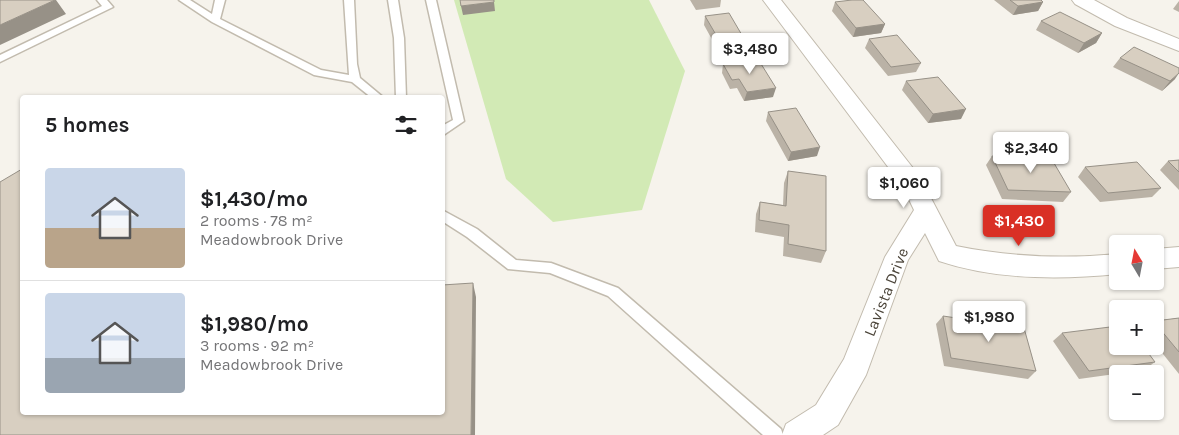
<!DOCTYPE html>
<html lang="en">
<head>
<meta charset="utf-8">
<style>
  body { margin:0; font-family:Karla,sans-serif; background:#f2f2f2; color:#202124; height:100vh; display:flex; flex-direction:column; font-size:19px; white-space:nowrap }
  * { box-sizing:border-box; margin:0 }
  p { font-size:16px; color:#757577 }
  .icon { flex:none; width:28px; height:28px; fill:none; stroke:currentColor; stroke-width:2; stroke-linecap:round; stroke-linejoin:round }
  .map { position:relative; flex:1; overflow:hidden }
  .drawer { position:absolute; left:20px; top:95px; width:425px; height:320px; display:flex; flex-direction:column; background:#fff; border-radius:5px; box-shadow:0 1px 4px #0004 }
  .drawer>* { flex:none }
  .needle { width:32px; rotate:350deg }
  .buttons { position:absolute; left:1109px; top:235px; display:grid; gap:10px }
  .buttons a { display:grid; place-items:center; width:55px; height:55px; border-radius:5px; background:#fff; box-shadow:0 1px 4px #0004; font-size:25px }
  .price { position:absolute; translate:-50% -42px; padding:0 11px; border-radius:5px; background:#fff; color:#222; font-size:16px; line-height:32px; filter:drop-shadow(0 1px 2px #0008) }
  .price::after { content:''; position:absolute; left:50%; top:30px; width:15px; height:11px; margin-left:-8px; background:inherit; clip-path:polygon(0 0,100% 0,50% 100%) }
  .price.current { background:#d93025; color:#fff }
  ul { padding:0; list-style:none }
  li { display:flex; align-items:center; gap:15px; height:125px; padding:0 25px }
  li+li { border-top:1px solid #e0e0e0 }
  li span { display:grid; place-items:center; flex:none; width:140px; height:100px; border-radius:5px; color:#555 }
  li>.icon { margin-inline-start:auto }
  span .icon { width:60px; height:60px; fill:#fffc; stroke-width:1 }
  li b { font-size:21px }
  h2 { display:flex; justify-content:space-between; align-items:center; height:60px; padding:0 25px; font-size:21px }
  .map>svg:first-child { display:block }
  .green { fill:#d2eab5 }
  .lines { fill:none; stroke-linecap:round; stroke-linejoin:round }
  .service-casing { stroke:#c2bbae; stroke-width:3 }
  .minor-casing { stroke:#c2bbae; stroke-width:2 }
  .service { fill:#fff; fill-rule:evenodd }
  .minor { fill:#fff; fill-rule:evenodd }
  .wall { fill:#bab2a6 }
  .shaded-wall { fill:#979187 }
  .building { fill:#d8cfc1; stroke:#979187 }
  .labels { text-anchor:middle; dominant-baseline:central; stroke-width:4; stroke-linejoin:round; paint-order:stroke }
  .street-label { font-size:16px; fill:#4b4439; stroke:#fff }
</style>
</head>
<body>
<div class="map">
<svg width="1179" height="435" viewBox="0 0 1179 435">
  <rect width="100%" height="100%" fill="#f6f3ec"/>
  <!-- green -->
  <path class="green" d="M454 0H649L685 71 642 210 553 222 506 179Z"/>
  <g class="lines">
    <!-- service casing -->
    <g class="service-casing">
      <path id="service" d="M97 0H107L113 7 0 62V55L102 6Z
        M179 0H190L212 14 215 0H225L220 19 321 70 349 75 344 0H354L357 64 360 78 384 98H372L352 82 314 75 212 22Z
        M388 0H398L404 38 406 98H396L394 38Z
        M426 0H436L464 121 442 136V126L453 120Z
        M442 210 477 229 516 260 551 263 618 288 781 429 783 435H763L608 296 550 273 508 269 467 237 442 221Z"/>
    </g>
    <!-- minor casing -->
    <g class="minor-casing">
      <path id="minor" d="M763 0H781L920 177 956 246C1010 257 1063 259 1118 254V274C1059 280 996 280 939 261L925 233 908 260 866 375 838 425 823 435H782L786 424 816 405 844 359 885 257 914 210 903 187Z
        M1072 0H1094L1127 18 1179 39V51L1115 26 1075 4Z
        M1179 247V267L1155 269V249Z"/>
    </g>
    <!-- service -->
    <use href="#service" class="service"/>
    <!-- minor -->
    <use href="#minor" class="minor"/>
  </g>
  <!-- wall -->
  <path class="wall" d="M690 0H721L720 7 696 10Z
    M994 0H1041L1043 2 1038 11 1013 15Z
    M1179 1V12L1173 9Z
    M835 2 885 24 881 33 853 37 832 11Z
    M705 16 746 42 744 51 720 54 704 25Z
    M1041 21 1102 33 1096 43 1078 53 1036 30Z
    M869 39 921 63 916 72 888 76 865 48Z
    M1120 58 1175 79 1162 91 1113 67Z
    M723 64 773 97 744 101 737 88 730 89 722 73Z
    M906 81 961 119 928 123 902 90Z
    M768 112 817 156 788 161 766 121Z
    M992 156 1071 192 1063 202 1002 199 986 165Z
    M1179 160V190L1160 170 1168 161Z
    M1085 167 1161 188 1152 197 1100 202 1078 177Z
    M788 171 826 251 821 263 783 256 784 237 755 232 756 214 760 202 783 205 784 183Z
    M943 316 1036 371 1028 379 944 366 936 324Z
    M1179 318V374L1155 344V321Z
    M1062 333 1155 362 1144 370 1079 379 1053 341Z"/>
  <!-- shaded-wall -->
  <path class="shaded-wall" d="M55 0H56L66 14 0 45V25Z
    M494 2 495 11 463 15 461 6Z
    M1043 2 1038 11 1013 15 1018 6Z
    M885 24 881 33 853 37 856 28Z
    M1102 33 1096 43 1078 53 1084 43Z
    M1179 73 1175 79 1162 91 1170 81Z
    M776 88 773 97 744 101 747 92Z
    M966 109 961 119 928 123 933 114Z
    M820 147 817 156 788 161 791 152Z
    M473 283 476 297 475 435H471Z"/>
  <!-- building -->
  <path class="building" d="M0 0H55L0 25Z
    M460 0H494V2L461 6Z
    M852 0H863L885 24 856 28 835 2Z
    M1010 0H1041L1043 2 1018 6Z
    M1060 12 1102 33 1084 43 1041 21Z
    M729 13 746 42 722 45 705 16Z
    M897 35 921 63 891 67 869 39Z
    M1134 47 1179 68V73L1170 81 1120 58Z
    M758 59 776 88 747 92 739 79 732 80 723 64Z
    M938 77 966 109 933 114 906 81Z
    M796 108 820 147 791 152 768 112Z
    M992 156 1051 158 1071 192 1008 190Z
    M1179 160V172L1168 161Z
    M1137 162 1161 188 1108 193 1085 167Z
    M22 169V412H442V285L473 283 471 435H0V182Z
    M788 171 826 176V251L788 244 789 225 759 220 760 202 786 206Z
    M943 316 1024 328 1036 371 951 358Z
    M1179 318V352L1155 323V321Z
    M1118 326V346H1143L1155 362 1089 371 1062 333Z"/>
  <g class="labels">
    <!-- street labels -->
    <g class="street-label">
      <text transform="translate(886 292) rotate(-68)">Lavista Drive</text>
    </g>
  </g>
</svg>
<div class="buttons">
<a><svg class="needle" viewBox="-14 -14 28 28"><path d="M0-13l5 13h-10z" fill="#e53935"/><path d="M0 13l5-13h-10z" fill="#757577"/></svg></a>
<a>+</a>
<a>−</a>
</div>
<b class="price" style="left:750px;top:75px">$3,480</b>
<b class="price" style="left:1031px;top:174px">$2,340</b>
<b class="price" style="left:904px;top:209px">$1,060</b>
<b class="price current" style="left:1019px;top:247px">$1,430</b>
<b class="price" style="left:989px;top:343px">$1,980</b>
<section class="drawer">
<h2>5 homes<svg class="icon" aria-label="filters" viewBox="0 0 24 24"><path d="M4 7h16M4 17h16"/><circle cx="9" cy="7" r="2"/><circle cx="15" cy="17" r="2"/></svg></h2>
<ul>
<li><span style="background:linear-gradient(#c9d6e8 60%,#b9a48a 0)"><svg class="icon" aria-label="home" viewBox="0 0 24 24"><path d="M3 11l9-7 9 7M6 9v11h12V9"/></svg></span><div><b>$1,430/mo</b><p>2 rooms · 78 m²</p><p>Meadowbrook Drive</p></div></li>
<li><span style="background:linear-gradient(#c9d6e8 65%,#9aa5b1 0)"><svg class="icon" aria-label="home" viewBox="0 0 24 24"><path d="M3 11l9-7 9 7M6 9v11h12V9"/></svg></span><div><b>$1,980/mo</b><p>3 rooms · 92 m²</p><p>Meadowbrook Drive</p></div></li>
</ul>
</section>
</div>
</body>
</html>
